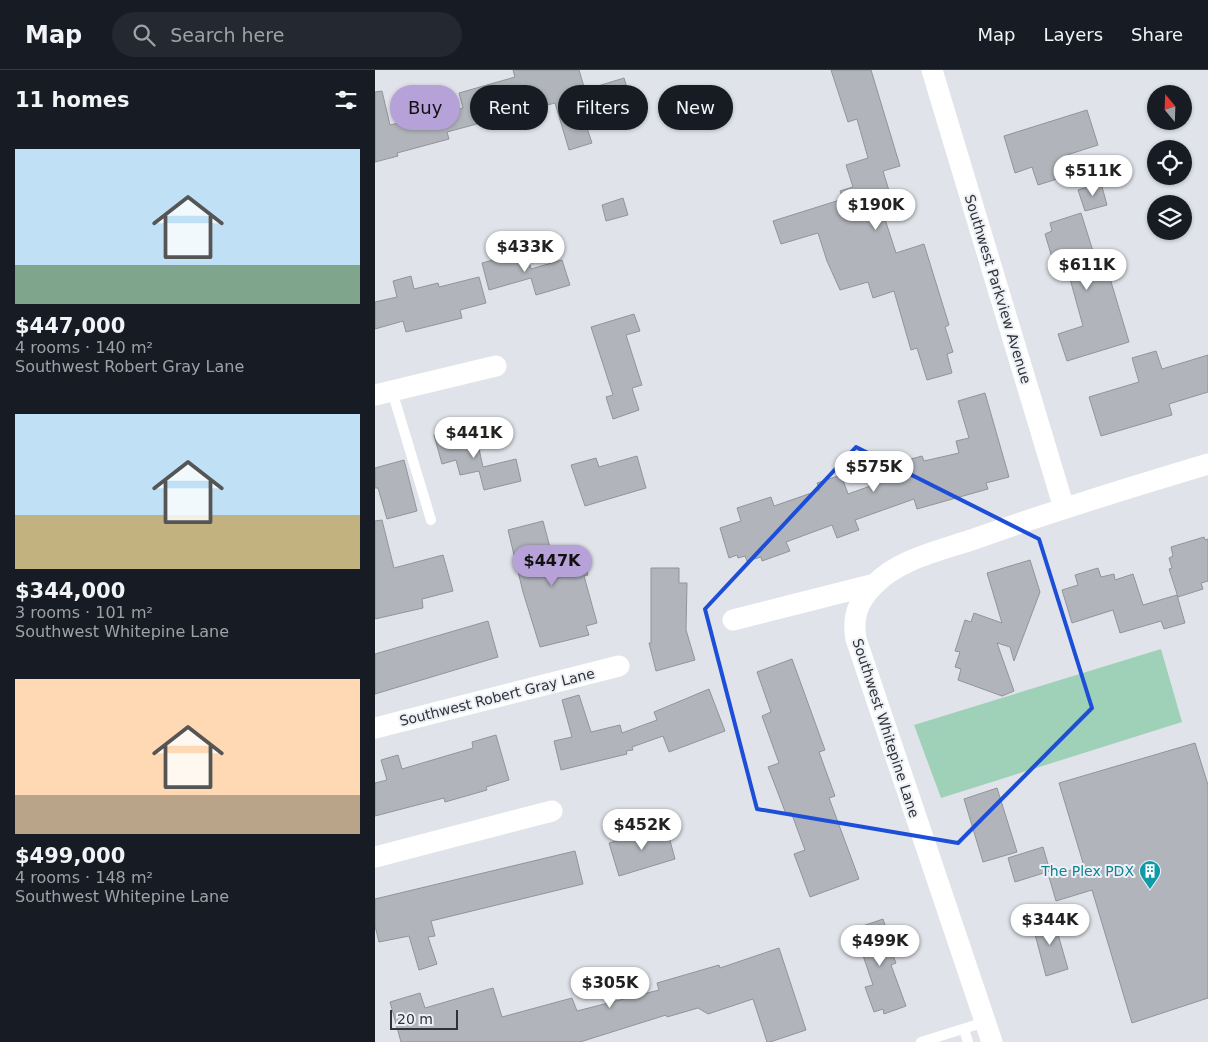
<!DOCTYPE html>
<html lang="en">
<head>
<meta charset="utf-8">
<style>
  body { margin:0; font-family:"DejaVu Sans",sans-serif; background:#242831; color:#f1f3f6; height:100vh; display:flex; flex-direction:column; font-size:19px; white-space:nowrap }
  * { box-sizing:border-box; margin:0 }
  p { font-size:16px; color:#9ea1a6 }
  .icon { flex:none; width:28px; height:28px; fill:none; stroke:currentColor; stroke-width:2; stroke-linecap:round; stroke-linejoin:round }
  .map { position:relative; flex:1; overflow:hidden }
  .panel { display:flex; flex-direction:column; background:#171b24; width:375px }
  .panel>* { flex:none }
  .banner { position:absolute; left:15px; top:15px; width:475px; height:45px; display:flex; gap:10px }
  .needle { width:32px; rotate:341deg }
  .fabs { position:absolute; left:772px; top:15px; display:grid; gap:10px }
  .fabs a { display:grid; place-items:center; width:45px; height:45px; border-radius:50%; background:#171b24; box-shadow:0 1px 4px #0004; font-size:25px }
  .scale { position:absolute; left:15px; bottom:12px; width:68px; box-sizing:border-box; padding-left:5px; border:2px solid #303234; border-top:0; font-size:14px; line-height:18px; white-space:nowrap; color:#303234; -webkit-text-stroke:4px #edf1f7; paint-order:stroke }
  .price { position:absolute; translate:-50% -42px; padding:0 11px; border-radius:18px; background:#fff; color:#222; font-size:16px; line-height:32px; filter:drop-shadow(0 1px 2px #0008) }
  .price::after { content:''; position:absolute; left:50%; top:30px; width:15px; height:11px; margin-left:-8px; background:inherit; clip-path:polygon(0 0,100% 0,50% 100%) }
  .price.selected { background:#b6a2d9; color:#111 }
  ul { padding:0; list-style:none }
  li { display:grid; align-content:center; gap:10px; height:265px; padding:0 15px }
  li span { display:grid; place-items:center; height:155px; border-radius:0px; color:#555 }
  li>.icon { margin-inline-start:auto }
  span .icon { width:90px; height:90px; fill:#fffc; stroke-width:1 }
  li b { font-size:21px }
  h2 { display:flex; justify-content:space-between; align-items:center; height:60px; padding:0 15px; font-size:21px }
  .chip { padding:0 18px; border-radius:22px; background:#171b24; box-shadow:0 1px 4px #0004; font-size:18px; line-height:45px }
  .chip.selected { background:#b6a2d9; color:#111 }
  header { display:flex; align-items:center; gap:30px; box-sizing:border-box; height:70px; padding:0 25px; background:#171b24; border-bottom:1px solid #363941 }
  header strong { font-size:24px }
  nav { display:flex; gap:28px; margin-inline-start:auto; font-size:18px }
  .search { width:350px; height:45px; background:#242831; display:flex; align-items:center; gap:12px; box-sizing:border-box; padding:0 18px; border-radius:28px; color:#9ea1a6; font-size:19px }
  main { display:flex; flex:1; min-height:0 }
  .map>svg:first-child { display:block }
  .green { fill:#9fd0b8 }
  .building { fill:#b1b5bb; stroke:#919499 }
  .lines { fill:none; stroke-linecap:round; stroke-linejoin:round }
  .service { stroke:#fff; stroke-width:10 }
  .minor { stroke:#fff; stroke-width:21 }
  .marked { fill:none; stroke:#1d4ed8; stroke-width:4; stroke-linejoin:round }
  .labels { text-anchor:middle; dominant-baseline:central; stroke-width:4; stroke-linejoin:round; paint-order:stroke }
  .street-label { font-size:14px; fill:#303234; stroke:#edf1f7 }
  .culture-label { font-size:14px; fill:#0d838f; stroke:#edf1f7; text-anchor:end }
</style>
</head>
<body>
<header>
<strong>Map</strong>
<div class="search"><svg class="icon" aria-label="search" viewBox="0 0 24 24"><circle cx="10" cy="10" r="6"/><path d="M15 15l6 6"/></svg>Search here</div>
<nav><a>Map</a><a>Layers</a><a>Share</a></nav>
</header>
<main>
<section class="panel">
<h2>11 homes<svg class="icon" aria-label="filters" viewBox="0 0 24 24"><path d="M4 7h16M4 17h16"/><circle cx="9" cy="7" r="2"/><circle cx="15" cy="17" r="2"/></svg></h2>
<ul>
<li><span style="background:linear-gradient(#bfe0f5 75%,#7fa58c 0)"><svg class="icon" aria-label="home" viewBox="0 0 24 24"><path d="M3 11l9-7 9 7M6 9v11h12V9"/></svg></span><div><b>$447,000</b><p>4 rooms · 140 m²</p><p>Southwest Robert Gray Lane</p></div></li>
<li><span style="background:linear-gradient(#bfe0f5 65%,#c2b280 0)"><svg class="icon" aria-label="home" viewBox="0 0 24 24"><path d="M3 11l9-7 9 7M6 9v11h12V9"/></svg></span><div><b>$344,000</b><p>3 rooms · 101 m²</p><p>Southwest Whitepine Lane</p></div></li>
<li><span style="background:linear-gradient(#ffd9b3 75%,#b9a48a 0)"><svg class="icon" aria-label="home" viewBox="0 0 24 24"><path d="M3 11l9-7 9 7M6 9v11h12V9"/></svg></span><div><b>$499,000</b><p>4 rooms · 148 m²</p><p>Southwest Whitepine Lane</p></div></li>
</ul>
</section>
<div class="map">
<svg width="833" height="972" viewBox="0 0 833 972">
  <rect width="100%" height="100%" fill="#e0e4ea"/>
  <!-- green -->
  <path class="green" d="M786 579 807 652 566 728 539 655Z"/>
  <!-- building -->
  <path class="building" d="M138 0H204L210 20 249 8 258 37 210 52 217 73 194 80 180 33 72 62 74 69 22 83 23 86 0 92V22L7 21 15 55 88 38 84 23 140 7Z
    M456 0H496L525 96 508 101 515 124 503 128 521 183 549 174 574 255 570 257 578 282 572 284 577 303 552 310 542 278 536 280 519 221 498 228 493 212 465 220 452 191 443 163 406 174 398 151 468 129 465 121 478 117 471 95 493 88 482 49 473 52Z
    M712 40 723 75 692 85 698 104 663 115 657 97 640 103 629 66Z
    M726 113 732 135 710 141 703 120Z
    M248 128 253 145 231 151 227 135Z
    M706 143 723 197 731 195 754 272 692 291 683 264 708 256 689 187 678 191 670 164 677 161 675 153Z
    M151 181 156 199 187 190 195 215 161 225 156 208 114 220 107 193Z
    M36 206 39 219 63 213 64 217 104 207 111 233 85 240 87 248 31 262 28 251 0 259V232L22 227 18 211Z
    M259 244 265 261 251 265 267 315 257 318 264 340 238 349 231 327 238 325 216 257Z
    M781 281 787 299 833 285V322L794 334 797 345 726 366 714 327 764 312 757 288Z
    M610 323 634 407 611 413 613 419 542 439 539 429 480 450 484 460 462 468 457 455 411 472 415 481 387 491 386 487 372 491 370 486 363 488 362 485 354 488 345 458 366 451 362 438 396 427 399 436 445 420 442 413 466 405 473 424 532 403 529 391 547 386 549 391 584 383 581 371 594 368 583 331Z
    M94 356 98 370H102L108 397 141 389 146 411 109 420 104 401 85 405 81 390 67 394 59 365Z
    M262 386 271 418 210 436 196 395 221 388 224 397Z
    M29 390 42 441 12 449 3 418H0V398Z
    M7 450 19 498 68 485 78 521 47 529 48 538 0 549V451Z
    M168 451 178 489 206 482 213 505 209 506 222 553 211 556 214 565 165 577 148 522 133 460Z
    M829 467 830 470 833 469V511L826 513 828 519 803 527 794 499 797 498 794 488 798 486 796 477Z
    M655 490 665 522 639 591 635 577 622 573 639 621 627 626 583 610 586 599 580 597 585 582 580 581 590 550 596 552 599 543 627 553 612 503Z
    M276 498H304V513H312L311 560 320 590 281 601 274 573H276Z
    M723 498 726 507 739 504 740 510 758 504 768 535 802 525 810 553 789 559 786 551 745 563 738 540 697 553 687 520 703 515 700 505Z
    M113 551 123 587 0 624V584Z
    M417 589 450 680 444 682 460 726 454 728 484 809 435 827 419 784 430 780 416 742 411 744 393 697 404 693 387 646 396 642 382 602Z
    M334 619 350 661 294 682 288 666 257 677 258 680 251 681 252 684 186 700 179 671 197 667 187 630 204 625 216 662 245 655 247 663 282 650 279 642Z
    M121 665 134 710 111 717 112 720 70 732 69 728 0 746V713L12 710 6 690 23 685 27 699 98 678 97 672Z
    M820 673 833 715V928L757 953 717 820 681 831 674 807 709 796 684 713Z
    M622 718 642 782 608 792 589 729Z
    M291 756 300 789 244 806 234 773Z
    M668 777 675 801 640 812 633 788Z
    M200 781 208 814 56 851 60 866 53 867 62 894 44 900 34 866 4 872 0 856V829Z
    M678 847 693 899 671 906 657 853Z
    M508 849 516 872 513 873 521 893 516 895 531 936 509 944 508 939 499 942 490 917 498 915 479 859Z
    M404 878 431 960 395 972H392L378 929 333 944 323 938 292 947 291 945 205 972H26L15 932 45 923 50 938 118 918 127 947 197 928 202 941 284 920 282 913 344 895 345 898Z"/>
  <g class="lines">
    <!-- service -->
    <path class="service" d="M17 321 56 450
      M589 959 593 972
      M546 972 610 952"/>
    <!-- minor -->
    <path class="minor" d="M557 0 689 438
      M0 325 121 296
      M358 550 500 514
      M0 658 244 596
      M0 787 177 741
      M617 972 481 569C477 547 483 531 499 515 525 488 568 480 602 468 678 441 756 417 833 394"/>
  </g>
  <!-- marked area -->
  <path class="marked" d="M481 377 664 469 717 638 583 773 382 739 330 539Z"/>
  <!-- icons -->
  <defs>
    <g id="building-pin" transform="scale(1.125)"><path d="M0 17L-7.5 6A9.5 9.5 0 1 1 7.5 6Z" fill="#0f9aa8" stroke="#edf1f7"/><path d="M-4-6H4V6H1V3H-1V6H-4ZM-2.5-4.3h1.7v1.8h-1.7ZM.8-4.3h1.7v1.8H.8ZM-2.5-1h1.7V.8h-1.7ZM.8-1h1.7V.8H.8Z" fill="#fff"/></g>
  </defs>
  <g fill-rule="evenodd">
    <use href="#building-pin" x="775" y="801"/>
  </g>
  <g class="labels">
    <!-- street labels -->
    <g class="street-label">
      <text transform="translate(623 219) rotate(73)">Southwest Parkview Avenue</text>
      <text transform="translate(122 627) rotate(-14)">Southwest Robert Gray Lane</text>
      <text transform="translate(511 658) rotate(72)">Southwest Whitepine Lane</text>
    </g>
    <!-- culture labels -->
    <g class="culture-label">
      <text x="759" y="801">The Plex PDX</text>
    </g>
  </g>
</svg>
<div class="fabs">
<a><svg class="needle" viewBox="-14 -14 28 28"><path d="M0-13l5 13h-10z" fill="#e53935"/><path d="M0 13l5-13h-10z" fill="#9ea1a6"/></svg></a>
<a><svg class="icon" aria-label="locate" viewBox="0 0 24 24"><circle cx="12" cy="12" r="6"/><path d="M12 2v4M12 18v4M2 12h4M18 12h4"/></svg></a>
<a><svg class="icon" aria-label="layers" viewBox="0 0 24 24"><path d="M12 4l9 5-9 5-9-5zM3 14l9 5 9-5"/></svg></a>
</div>
<div class="scale">20 m</div>
<b class="price" style="left:718px;top:127px">$511K</b>
<b class="price" style="left:501px;top:161px">$190K</b>
<b class="price" style="left:150px;top:203px">$433K</b>
<b class="price" style="left:712px;top:221px">$611K</b>
<b class="price" style="left:99px;top:389px">$441K</b>
<b class="price" style="left:499px;top:423px">$575K</b>
<b class="price selected" style="left:177px;top:517px">$447K</b>
<b class="price" style="left:267px;top:781px">$452K</b>
<b class="price" style="left:675px;top:876px">$344K</b>
<b class="price" style="left:505px;top:897px">$499K</b>
<b class="price" style="left:235px;top:939px">$305K</b>
<div class="banner">
<a class="chip selected">Buy</a>
<a class="chip">Rent</a>
<a class="chip">Filters</a>
<a class="chip">New</a>
</div>
</div>
</main>
</body>
</html>
